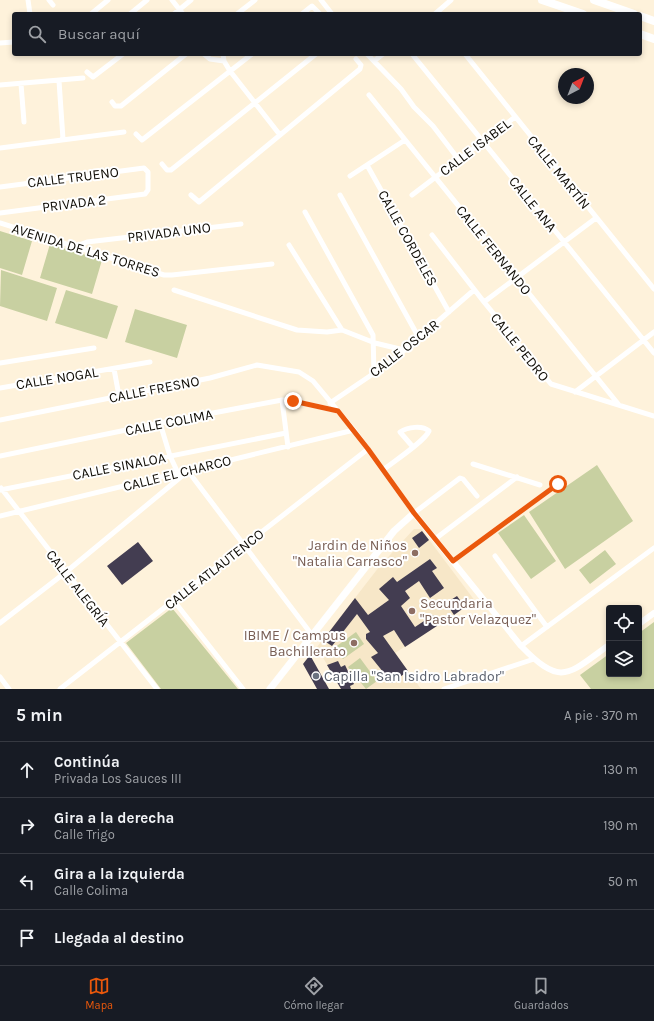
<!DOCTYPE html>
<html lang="es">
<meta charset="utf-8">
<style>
body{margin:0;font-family:Karla,sans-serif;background:#20242c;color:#f1f3f6}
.controls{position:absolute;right:12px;bottom:12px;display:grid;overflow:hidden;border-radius:4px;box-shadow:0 2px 6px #0003}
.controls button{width:36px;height:36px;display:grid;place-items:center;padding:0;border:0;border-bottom:1px solid #363941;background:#171b24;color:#f1f3f6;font:20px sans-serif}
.compass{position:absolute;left:558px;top:68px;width:36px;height:36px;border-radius:50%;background:#171b24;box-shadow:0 2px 6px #0003;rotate:42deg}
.stop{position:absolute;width:12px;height:12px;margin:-9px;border:3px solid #ea580c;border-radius:50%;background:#fff}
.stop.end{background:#ea580c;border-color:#fff;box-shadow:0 1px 4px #0008}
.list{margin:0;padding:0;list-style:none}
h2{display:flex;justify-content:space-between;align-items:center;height:52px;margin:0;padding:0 16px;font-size:17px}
h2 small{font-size:13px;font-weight:400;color:#9ea1a6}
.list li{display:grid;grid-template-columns:26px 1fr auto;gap:12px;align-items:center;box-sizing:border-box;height:56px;padding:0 16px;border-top:1px solid #363941}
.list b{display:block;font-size:15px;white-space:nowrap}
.list p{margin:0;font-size:13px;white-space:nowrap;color:#9ea1a6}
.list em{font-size:13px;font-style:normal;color:#9ea1a6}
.icon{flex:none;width:22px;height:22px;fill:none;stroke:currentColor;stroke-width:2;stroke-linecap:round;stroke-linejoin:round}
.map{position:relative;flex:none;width:654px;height:689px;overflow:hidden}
.search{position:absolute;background:#171b24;box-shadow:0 2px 6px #0003;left:12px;right:12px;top:12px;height:44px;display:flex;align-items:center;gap:10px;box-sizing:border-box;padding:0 14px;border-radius:4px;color:#9ea1a6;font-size:15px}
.sheet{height:276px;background:#171b24}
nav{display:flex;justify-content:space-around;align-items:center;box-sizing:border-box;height:56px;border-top:1px solid #363941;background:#171b24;font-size:11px;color:#9ea1a6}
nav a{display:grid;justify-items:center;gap:2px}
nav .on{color:#ea580c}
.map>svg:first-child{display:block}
.built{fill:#f7e7c8}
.green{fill:#c8d0a1}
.building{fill:#433d51}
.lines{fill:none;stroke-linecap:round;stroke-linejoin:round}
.minor{stroke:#fff;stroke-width:5}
.tertiary{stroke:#fff;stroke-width:6}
.secondary{stroke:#fff;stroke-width:7}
.trunk{stroke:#fff;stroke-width:8}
.route{stroke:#ea580c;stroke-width:5}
.education-dot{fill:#8d6e63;stroke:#fff;stroke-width:1.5}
.worship-dot{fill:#6b7280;stroke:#fff;stroke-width:1.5}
.labels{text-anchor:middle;stroke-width:4;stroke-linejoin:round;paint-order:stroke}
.street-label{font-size:14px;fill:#0f0c05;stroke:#fff}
.education-label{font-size:14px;fill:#785e54;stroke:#fff;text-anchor:end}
.worship-label{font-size:14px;fill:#5b616d;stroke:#fff;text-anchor:start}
</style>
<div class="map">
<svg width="654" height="689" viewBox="0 0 654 689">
<rect width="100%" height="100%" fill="#fef2db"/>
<path class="built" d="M414,529h7l54,72 -80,52 26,36 -12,-1 -68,1 -24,-42 62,-80z"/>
<path class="green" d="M0,231l32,10 -10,34 -22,-7z
M50,244l52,16 -10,34 -52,-16z
M1,270l56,18 -10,33 -47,-15z
M66,290l52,16 -11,33 -52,-16z
M135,309l52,16 -10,33 -52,-16z
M597,465l36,56 -68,48 -36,-57z
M524,515l32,46 -25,18 -33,-46z
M605,550l11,14 -26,20 -11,-14z
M172,608l66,81h-77l-35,-46z
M654,622v67h-63l-11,-14 29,-21v20h30v-41z
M356,632l8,12 -21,15 -9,-11z
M360,658l17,23 -11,8 -18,-22z"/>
<path class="building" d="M422,531l7,9 -10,8 -7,-10z
M138,542l15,19 -31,24 -15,-19z
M430,559l7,9 -5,3 12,17 -14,10 -11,-17 -14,10 5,7 -9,8 14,21 18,-12 7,9 -35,23 -11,-17 -11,6 25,35 -16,12 -21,-26 7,-4 -12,-14v-5l4,-2 -13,-18 -25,32 -9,-6 32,-42 13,17 21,-15 -10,-11 14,-12 4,5z
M457,596l8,11 -11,8 -8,-12z
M310,655l19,34h-12l-14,-25z
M338,661l3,6 4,-2 9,19 -4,2 1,3h-10l-14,-24z"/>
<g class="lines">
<path class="minor" d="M28,0l2,14
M49,0l4,5
M172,0l11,14
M321,0l11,14
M91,14l17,-14
M130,14l17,-14
M174,14l17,-14
M237,14l18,-14
M302,14l10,-8 8,8
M435,14l16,-14
M0,43l14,-1
M204,54l6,5 14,2
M223,54l1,7 6,10 50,64
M367,54l34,35 13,18 19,19 26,34
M412,54l242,299
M465,54l189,235
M374,61l9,-7
M87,72l6,5 30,-23
M59,81l4,58
M21,84l3,38
M0,85l83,-7
M369,95l250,310
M112,102l3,4h6l65,-52
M136,134l6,6 110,-86
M0,148l124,-16
M162,164l5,6h4l145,-116
M367,165l82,147
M350,176l55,-36
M0,187l144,-19 4,4v18l-3,4 -145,19
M191,195l8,7 161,-133 1,-4 -5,-6
M340,195l79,143
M412,195l103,-78
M305,212l68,123 1,38
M0,223l164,52h8l100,-11
M432,235l52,67 67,82 103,32
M289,245l53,85
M74,247l13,-5 154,-18
M174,290l123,40 30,2 15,-2 33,13 29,7
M484,302l112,-84
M0,363l94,-15
M114,369l5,27
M0,388l150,-26
M575,392l79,-60
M282,400l6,47
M330,403l62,-42 82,-71
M0,420l210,-42 47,-13 42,7 14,9 41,49 60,83 46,-35 3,1 14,17
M160,423l10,33 8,17
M0,456l160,-33 122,-23 11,1 45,10
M473,464l67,21
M383,470c10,-8 42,-29 46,-39 -7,-6 -21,-4 -29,1l13,15
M1,488l156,201
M0,490l286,-57
M0,516l354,-86
M435,539l82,-62
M495,556l52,71
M453,561l105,-77
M174,601l69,88
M0,623l66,-51 122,-101 124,164
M521,646l133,-98
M0,677l9,12
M60,689l308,-240
M444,689l90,-30"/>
<path class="tertiary" d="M414,513l107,133c41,42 47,28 88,-1
M639,624l15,-11"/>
<path class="secondary" d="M270,689l124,-158 20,-18"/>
<path class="trunk" d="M542,0l41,14
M594,0l40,14
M640,16l14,5
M640,34l14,5"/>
</g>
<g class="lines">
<path class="route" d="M293,401l45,10 30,38 46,64 39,48 105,-77"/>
</g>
<g class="education-dot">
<circle cx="415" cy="553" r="4"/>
<circle cx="412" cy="611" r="4"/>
<circle cx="354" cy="643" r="4"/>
</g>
<circle class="worship-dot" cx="316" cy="676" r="4"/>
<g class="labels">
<g class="street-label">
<text transform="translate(475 147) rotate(-37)" y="5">CALLE ISABEL</text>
<text transform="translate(559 172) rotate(51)" y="5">CALLE MARTÍN</text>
<text transform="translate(73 177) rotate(-7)" y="5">CALLE TRUENO</text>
<text transform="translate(74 203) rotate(-7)" y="5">PRIVADA 2</text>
<text transform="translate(533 204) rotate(51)" y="5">CALLE ANA</text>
<text transform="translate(169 232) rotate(-7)" y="5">PRIVADA UNO</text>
<text transform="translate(408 238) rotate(61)" y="5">CALLE CORDELES</text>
<text transform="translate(86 250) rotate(17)" y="5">AVENIDA DE LAS TORRES</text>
<text transform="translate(494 250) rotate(51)" y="5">CALLE FERNANDO</text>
<text transform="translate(520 347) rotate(51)" y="5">CALLE PEDRO</text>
<text transform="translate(404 348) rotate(-38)" y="5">CALLE OSCAR</text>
<text transform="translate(57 378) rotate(-9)" y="5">CALLE NOGAL</text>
<text transform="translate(154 389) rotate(-11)" y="5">CALLE FRESNO</text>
<text transform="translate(169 422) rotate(-11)" y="5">CALLE COLIMA</text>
<text transform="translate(119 466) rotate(-11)" y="5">CALLE SINALOA</text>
<text transform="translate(177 473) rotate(-14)" y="5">CALLE EL CHARCO</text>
<text transform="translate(214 569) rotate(-38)" y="5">CALLE ATLAUTENCO</text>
<text transform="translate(78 588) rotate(52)" y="5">CALLE ALEGRÍA</text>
</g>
<g class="education-label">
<text x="407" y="550">Jardin de Niños<tspan x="407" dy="16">"Natalia Carrasco"</tspan></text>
<text x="420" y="608" text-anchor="start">Secundaria<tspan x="420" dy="16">"Pastor Velazquez"</tspan></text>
<text x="346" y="640">IBIME / Campus<tspan x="346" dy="16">Bachillerato</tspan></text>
</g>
<g class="worship-label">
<text x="324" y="681">Capilla "San Isidro Labrador"</text>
</g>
</g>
</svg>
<div class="controls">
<button><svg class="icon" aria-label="locate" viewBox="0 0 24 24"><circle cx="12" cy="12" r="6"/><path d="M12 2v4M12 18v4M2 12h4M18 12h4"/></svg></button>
<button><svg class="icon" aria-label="layers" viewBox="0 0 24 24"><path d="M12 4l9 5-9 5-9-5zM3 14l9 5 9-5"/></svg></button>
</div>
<svg class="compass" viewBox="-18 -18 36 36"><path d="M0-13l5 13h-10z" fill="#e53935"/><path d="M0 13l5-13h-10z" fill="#9ea1a6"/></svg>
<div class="stop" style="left:558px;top:484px"></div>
<div class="stop end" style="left:293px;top:401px"></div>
<div class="search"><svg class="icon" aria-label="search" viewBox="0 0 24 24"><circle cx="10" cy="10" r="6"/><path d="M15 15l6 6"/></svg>Buscar aquí</div>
</div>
<section class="sheet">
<h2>5 min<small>A pie · 370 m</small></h2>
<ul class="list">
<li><svg class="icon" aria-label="ahead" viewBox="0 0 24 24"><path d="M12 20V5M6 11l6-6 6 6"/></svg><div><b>Continúa</b><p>Privada Los Sauces III</p></div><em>130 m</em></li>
<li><svg class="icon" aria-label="right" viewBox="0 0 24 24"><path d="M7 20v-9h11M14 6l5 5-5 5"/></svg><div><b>Gira a la derecha</b><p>Calle Trigo</p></div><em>190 m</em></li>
<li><svg class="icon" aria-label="left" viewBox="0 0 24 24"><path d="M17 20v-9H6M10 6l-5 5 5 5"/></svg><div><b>Gira a la izquierda</b><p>Calle Colima</p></div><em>50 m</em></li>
<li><svg class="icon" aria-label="arrive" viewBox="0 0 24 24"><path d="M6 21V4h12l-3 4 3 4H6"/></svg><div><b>Llegada al destino</b></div></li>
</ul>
</section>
<nav>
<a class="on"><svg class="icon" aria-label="map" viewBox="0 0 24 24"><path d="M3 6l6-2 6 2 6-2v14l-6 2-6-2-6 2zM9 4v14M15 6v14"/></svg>Mapa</a>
<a><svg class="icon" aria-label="directions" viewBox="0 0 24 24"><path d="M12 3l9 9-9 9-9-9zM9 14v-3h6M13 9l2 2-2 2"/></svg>Cómo llegar</a>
<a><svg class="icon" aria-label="saved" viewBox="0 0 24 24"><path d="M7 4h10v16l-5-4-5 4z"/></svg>Guardados</a>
</nav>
